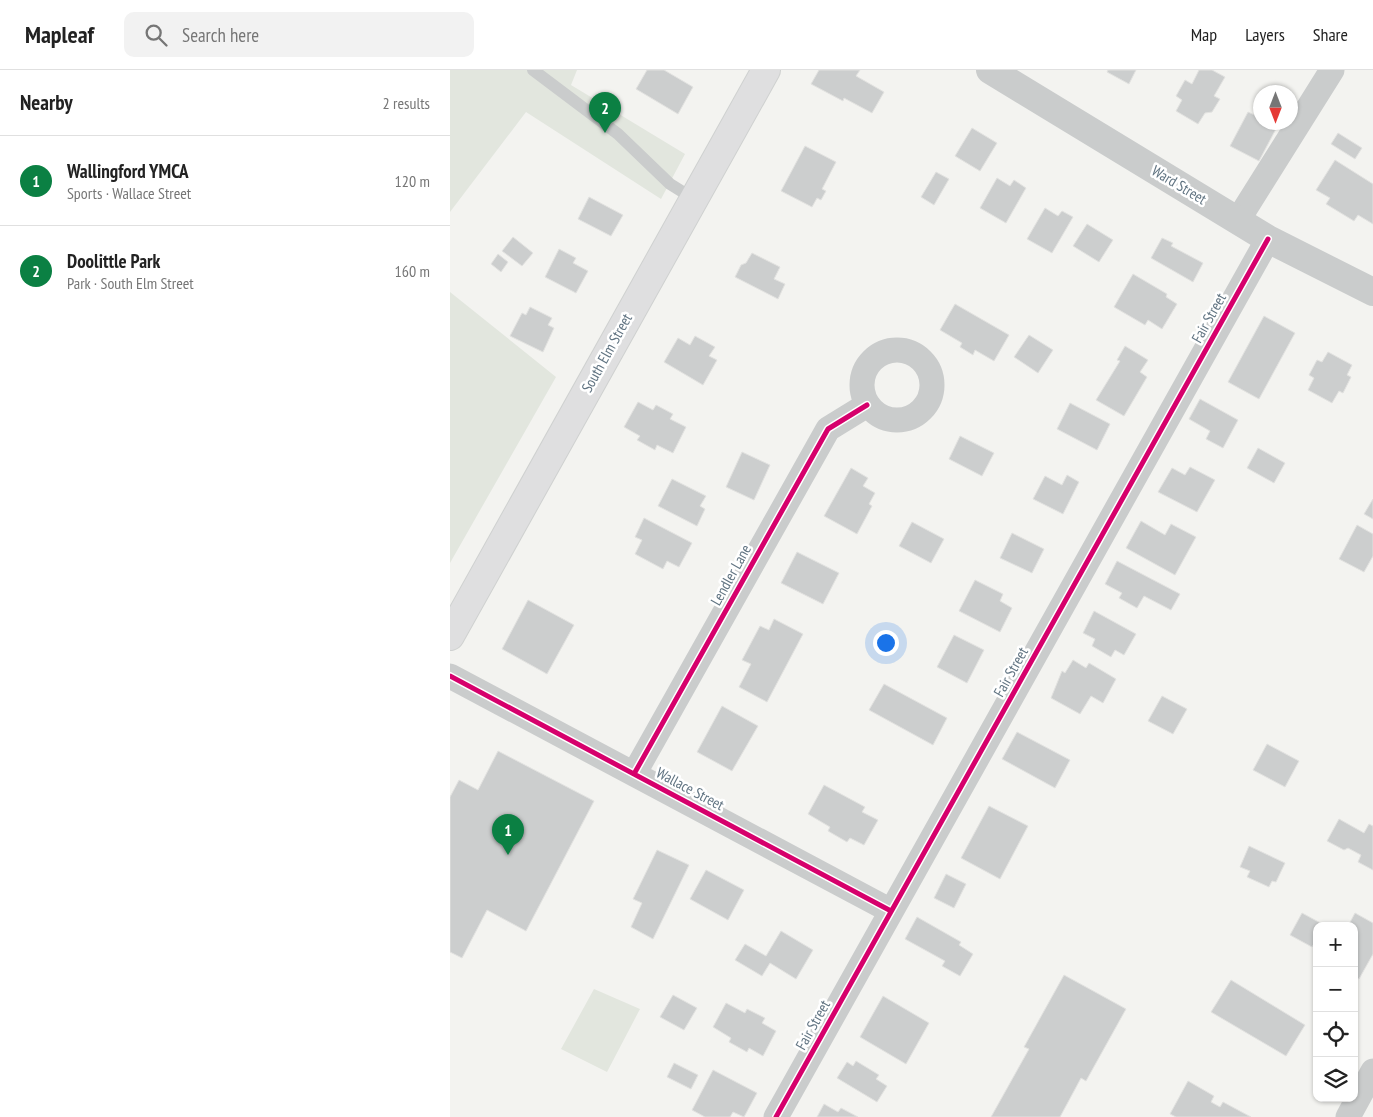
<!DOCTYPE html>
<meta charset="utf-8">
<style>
body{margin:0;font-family:"PT Sans Narrow",sans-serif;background:#f2f2f2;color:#222}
.controls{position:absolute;right:15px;bottom:15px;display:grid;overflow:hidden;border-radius:10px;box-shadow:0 1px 4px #0004}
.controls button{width:45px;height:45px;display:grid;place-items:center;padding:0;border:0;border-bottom:1px solid #e0e0e0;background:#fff;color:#222;font:25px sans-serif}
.compass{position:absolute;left:803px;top:15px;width:45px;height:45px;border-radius:50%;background:#fff;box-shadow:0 1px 4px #0004;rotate:180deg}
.you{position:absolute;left:435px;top:572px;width:18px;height:18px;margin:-12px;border:4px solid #fff;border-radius:50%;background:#1a73e8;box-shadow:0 0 0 8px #1a73e833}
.badge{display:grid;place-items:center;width:32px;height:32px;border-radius:50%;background:#0b8043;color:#fff;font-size:16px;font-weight:700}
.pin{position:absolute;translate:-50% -41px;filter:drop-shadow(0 1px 2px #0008)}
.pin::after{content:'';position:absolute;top:26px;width:18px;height:15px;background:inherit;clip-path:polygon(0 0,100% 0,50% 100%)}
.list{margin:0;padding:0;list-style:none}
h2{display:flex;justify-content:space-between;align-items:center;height:65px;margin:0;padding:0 20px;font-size:21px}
h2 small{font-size:16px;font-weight:400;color:#767676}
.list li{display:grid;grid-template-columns:32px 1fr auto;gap:15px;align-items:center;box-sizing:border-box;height:90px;padding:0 20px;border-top:1px solid #e0e0e0}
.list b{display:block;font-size:19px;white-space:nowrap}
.list p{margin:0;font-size:16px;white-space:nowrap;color:#767676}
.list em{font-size:16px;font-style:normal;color:#767676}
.icon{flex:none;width:28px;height:28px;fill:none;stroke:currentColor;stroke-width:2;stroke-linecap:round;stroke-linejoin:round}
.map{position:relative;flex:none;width:923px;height:1047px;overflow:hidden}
header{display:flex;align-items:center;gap:30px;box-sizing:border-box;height:70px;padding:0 25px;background:#fff;border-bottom:1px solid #e0e0e0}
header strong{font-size:24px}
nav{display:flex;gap:28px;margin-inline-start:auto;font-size:18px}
.search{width:350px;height:45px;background:#f2f2f2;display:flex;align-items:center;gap:12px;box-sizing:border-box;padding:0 18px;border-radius:10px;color:#767676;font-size:19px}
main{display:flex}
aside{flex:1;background:#fff}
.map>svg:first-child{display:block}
.green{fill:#e2e6de}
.building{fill:#cccece;stroke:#e2e2e0}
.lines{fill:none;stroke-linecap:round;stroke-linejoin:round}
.secondary-casing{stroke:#cfd1d0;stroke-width:30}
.service{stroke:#cacccc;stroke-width:12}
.minor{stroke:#cacccc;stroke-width:25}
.tertiary{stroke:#cacccc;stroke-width:28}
.secondary{stroke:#dfdfe0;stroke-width:28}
.cycleway-casing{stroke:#fff;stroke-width:8}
.cycleway{stroke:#d6006c;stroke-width:5}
.labels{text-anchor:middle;stroke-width:5;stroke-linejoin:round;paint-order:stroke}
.street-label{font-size:15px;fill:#617482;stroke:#fff}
</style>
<header>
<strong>Mapleaf</strong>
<div class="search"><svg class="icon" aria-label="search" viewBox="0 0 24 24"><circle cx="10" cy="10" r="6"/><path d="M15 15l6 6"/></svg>Search here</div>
<nav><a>Map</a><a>Layers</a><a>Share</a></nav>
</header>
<main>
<aside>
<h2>Nearby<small>2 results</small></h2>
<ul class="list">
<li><span class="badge">1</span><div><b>Wallingford YMCA</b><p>Sports · Wallace Street</p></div><em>120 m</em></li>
<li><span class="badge">2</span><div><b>Doolittle Park</b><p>Park · South Elm Street</p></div><em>160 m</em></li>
</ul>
</aside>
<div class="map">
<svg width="923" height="1047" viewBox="0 0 923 1047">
<rect width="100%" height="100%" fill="#f3f3f0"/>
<path class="green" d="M0,0h127l-6,15 114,69 -24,45 -135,-87 -76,100z
M0,222l106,85 -106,186z
M144,919l46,20 -33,63 -46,-23z"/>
<path class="building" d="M197,0h17l29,17 -15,27 -42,-25z
M369,0h41l-4,6 28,16 -12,21 -28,-15 -1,3 -32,-17z
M658,0h28l-7,14 -22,-12z
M749,0h13l13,7 -11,19 6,3 -8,13 -7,1 -7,11 -22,-13 6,-11 -6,-4 9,-16 7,4z
M798,42l13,6v4h8l8,5 -18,34 -29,-15z
M522,58l25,15 -17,28 -25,-15z
M888,63l24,15 -7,11 -24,-15z
M355,76l31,16 -14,27 4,2 -5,9 -4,-2 -5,9 -31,-16z
M885,90l38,24v40l-15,-9 -4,6 -28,-17 4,-6 -14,-8z
M486,102l13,7 -15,26 -13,-8z
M547,108l13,8 4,-6 12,8 -20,35 -26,-15z
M139,127l34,18 -12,21 -33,-17z
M595,138l13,8 4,-5 11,6 -21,36 -25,-14z
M637,154l26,16 -14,22 -26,-16z
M63,167l20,16 -11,13 -20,-15z
M712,168l11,5 -2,3 32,17 -10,19 -42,-24z
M109,179l17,9 -3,5 15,8 -12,22 -31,-16z
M302,183l28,14 -6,12 11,5 -7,15 -43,-22 6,-12 5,-2z
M48,184l10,8 -7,10 -10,-8z
M683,204l34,20 -1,3 11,7 -15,25 -14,-9 -3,5 -31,-18z
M505,234l54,31 -15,26 -19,-11 -2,5 -13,-8 2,-4 -22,-13z
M80,237l22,11 -4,7 6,3 -11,24 -33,-16 12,-23 4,2z
M814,246l31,17 -36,66 -31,-17z
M579,265l24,15 -15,23 -24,-16z
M245,266l20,11 -6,9 8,4 -14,25 -39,-23 14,-24 12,7z
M675,276l23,14 -8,12 7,5 -23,39 -28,-16 24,-39 -3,-1z
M878,282l24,13 -5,10 4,2 -8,16 -4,-2 -7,12 -24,-13 6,-12 -5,-3 8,-15 5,2z
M750,329l38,21 -15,28 -17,-9 4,-8 -21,-12z
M188,332l15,8 3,-5 17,9 -3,5 16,8 -13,26 -16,-8 -2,5 -18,-10 3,-4 -16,-9z
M620,333l40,21 -13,26 -40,-21z
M510,366l34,17 -12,23 -33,-17z
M808,378l27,15 -11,20 -27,-15z
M292,382l28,13 -16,35 -28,-13z
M740,397l25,13 -18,32 -39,-20 14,-24 13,7z
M401,398l17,10 -5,8 12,7 -6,11 3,2 -15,28 -33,-18z
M617,405l12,7 -16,32 -30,-15 12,-23 17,9z
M222,409l34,17 -6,10 5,3 -8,17 -39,-20z
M923,429v20l-9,-5z
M194,448l48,25 -13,24 -12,-6 -4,8 -28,-15 7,-14 -7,-3z
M691,451l24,14 6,-11 25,13 -21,38 -49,-27z
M462,452l32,17 -13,24 -32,-17z
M907,455l16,9v22l-9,16 -25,-13z
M562,463l32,16 -12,24 -32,-15z
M347,482l42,21 -16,31 -42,-21z
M667,491l63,33 -9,16 -27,-14 -7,12 -18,-10 3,-5 -17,-9z
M525,510l28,14 -3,7 12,7 -12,24 -41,-21z
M78,530l46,25 -27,49 -45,-25z
M644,541l42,23 -12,21 -9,-5 -4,7 -19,-11 3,-7 -12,-6z
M324,549l29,15 -36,68 -28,-15 12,-23 -9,-4 18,-34 9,4z
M504,565l30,15 -17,33 -30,-16z
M623,590l13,8 3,-5 27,16 -13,24 -12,-7 -11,18 -29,-16 11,-27 3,2z
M434,614l63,34 -14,27 -64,-35z
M712,626l25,13 -14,25 -25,-13z
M272,636l36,20 -26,45 -35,-19z
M567,662l53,28 -15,28 -53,-29z
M817,674l32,17 -14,26 -32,-17z
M48,681l96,50 -68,130 -39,-21 -25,48 -12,-6v-155l9,-17 19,10z
M374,715l41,22 -3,5 16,8 -14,25 -14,-7 -3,4 -19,-11 2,-4 -22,-13z
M539,736l39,20 -28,53 -39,-21z
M889,749l25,14 5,-9 4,2v44l-15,-8 3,-7 -13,-7 -4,2 -17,-9z
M799,776l36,17 -9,19 -4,-1 -3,6 -22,-10 3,-6 -10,-4z
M207,780l32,15 -36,74 -22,-12 11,-24 -9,-4z
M256,800l38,20 -16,30 -38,-21z
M496,804l20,10 -12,24 -20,-10z
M852,843l24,13h-9v17l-2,-1 -3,5 -22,-12z
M905,843l18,10v31l-14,25 -5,-3v-50h-6z
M467,847l44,25 -2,3 14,9 -13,22 -18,-10 3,-5 -40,-22z
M331,861l32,19 -17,29 -26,-16 -8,13 -27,-16 10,-16 21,12z
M614,905l62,34 -40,72 -5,-3 -21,39h-69l38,-68 -5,-2z
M781,910l74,45 -19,31 -75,-44z
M223,925l24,13 -13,22 -24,-13z
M433,926l46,27 -23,41 -46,-27z
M276,933l19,10 2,-4 18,9 -3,5 14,8 -13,25 -14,-8 -2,4 -18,-10 2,-4 -18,-11z
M406,991l23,14 -3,4 11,7 -10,16 -40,-24 10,-16 6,4z
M224,993l24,12 -7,14 -24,-12z
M263,1000l44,23 -13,24 -11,-5 -3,5h-25l-13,-7z
M738,1011l26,15 -3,6 9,5 3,-5 28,15h-75l-6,-3z
M374,1034l14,8 3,-4 17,9h-41z"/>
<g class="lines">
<defs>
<path id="secondary" d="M0,566l316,-566"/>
</defs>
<use href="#secondary" class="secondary-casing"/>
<path class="service" d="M83,0l85,64 52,50 24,15"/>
<path class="minor" d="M788,150l94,-150
M412 315a35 35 0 1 1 70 0a35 35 0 1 1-70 0Z
M0,606l441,235
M184,704l194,-345 39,-24
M326,1047l492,-878
M898,1047l25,-46"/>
<path class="tertiary" d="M540,0l278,169 105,53"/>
<use href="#secondary" class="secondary"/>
<defs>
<path id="cycleway" d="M0,606l441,235
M184,704l194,-345 39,-24
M326,1047l492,-878"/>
</defs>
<use href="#cycleway" class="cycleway-casing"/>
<use href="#cycleway" class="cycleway"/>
</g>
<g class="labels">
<g class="street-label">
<text transform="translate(729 115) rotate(31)" y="5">Ward Street</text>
<text transform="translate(759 248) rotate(-61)" y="5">Fair Street</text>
<text transform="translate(157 283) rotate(-61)" y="5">South Elm Street</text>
<text transform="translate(281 505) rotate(-61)" y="5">Lendler Lane</text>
<text transform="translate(561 602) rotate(-61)" y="5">Fair Street</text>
<text transform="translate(240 719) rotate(28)" y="5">Wallace Street</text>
<text transform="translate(363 955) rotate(-61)" y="5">Fair Street</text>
</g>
</g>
</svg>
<div class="controls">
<button>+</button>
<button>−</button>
<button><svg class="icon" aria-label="locate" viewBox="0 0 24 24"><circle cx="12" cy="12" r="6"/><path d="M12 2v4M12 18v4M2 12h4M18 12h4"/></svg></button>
<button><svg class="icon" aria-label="layers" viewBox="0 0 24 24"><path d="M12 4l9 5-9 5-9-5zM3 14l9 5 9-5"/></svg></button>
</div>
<svg class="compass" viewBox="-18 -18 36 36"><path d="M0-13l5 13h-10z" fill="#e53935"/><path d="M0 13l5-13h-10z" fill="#767676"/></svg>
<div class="you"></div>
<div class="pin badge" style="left:58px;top:785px">1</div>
<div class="pin badge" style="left:155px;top:63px">2</div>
</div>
</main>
